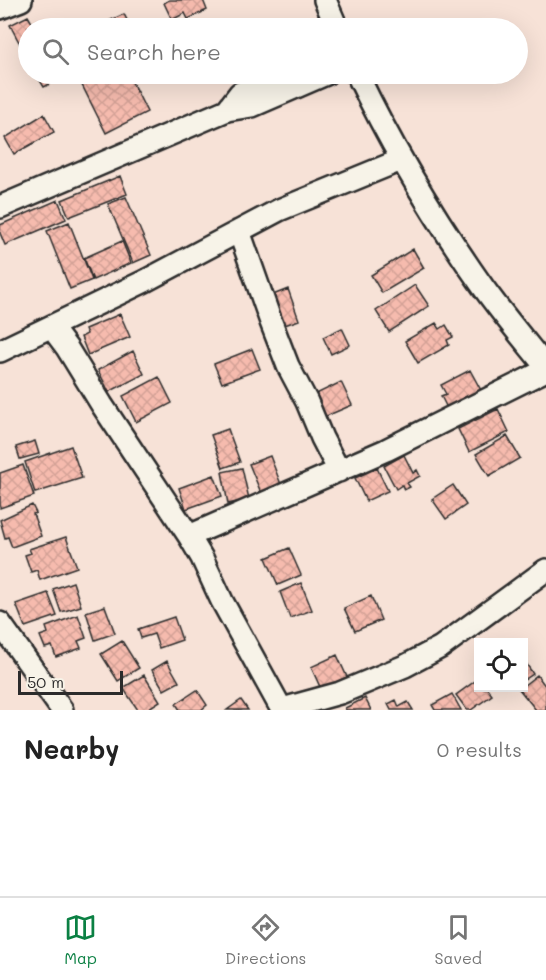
<!DOCTYPE html>
<style>
body{margin:0;font-family:Mali,sans-serif;background:#f6f6f6;color:#222}
.controls{position:absolute;right:18px;bottom:18px;display:grid;overflow:hidden;border-radius:0px;box-shadow:0 6px 24px #0002}
.controls button{width:54px;height:54px;display:grid;place-items:center;padding:0;border:0;border-bottom:2px solid #e0e0e0;background:#fff;color:#222;font:30px sans-serif}
.scale{position:absolute;left:18px;bottom:15px;width:105px;box-sizing:border-box;padding-left:6px;border:3px solid #2b2b2b;border-top:0;font-size:16px;line-height:21px;white-space:nowrap;color:#2b2b2b;-webkit-text-stroke:4px #f7f3e8;paint-order:stroke}
.list{margin:0;padding:0;list-style:none}
h2{display:flex;justify-content:space-between;align-items:center;height:78px;margin:0;padding:0 24px;font-size:26px}
h2 small{font-size:20px;font-weight:400;color:#767676}
.icon{flex:none;width:33px;height:33px;fill:none;stroke:currentColor;stroke-width:2;stroke-linecap:round;stroke-linejoin:round}
.map{position:relative;flex:none;width:546px;height:710px;overflow:hidden}
.search{position:absolute;background:#fff;box-shadow:0 6px 24px #0002;left:18px;right:18px;top:18px;height:66px;display:flex;align-items:center;gap:15px;box-sizing:border-box;padding:0 21px;border-radius:33px;color:#767676;font-size:22px}
.sheet{height:186px;background:#fff}
nav{display:flex;justify-content:space-around;align-items:center;box-sizing:border-box;height:84px;border-top:2px solid #e0e0e0;background:#fff;font-size:16px;color:#767676}
nav a{display:grid;justify-items:center;gap:3px}
nav .on{color:#0b8043}
.map>svg:first-child{display:block}
.building{fill:url(#building-cross-hatch);stroke:#2b2b2b;stroke-width:1.5}
.lines{fill:none;stroke-linecap:round;stroke-linejoin:round}
.minor-casing{stroke:#2b2b2b;stroke-width:26}
.minor{stroke:#f7f3e8;stroke-width:21}
</style>
<div class="map">
<svg width="546" height="710" viewBox="0 0 546 710">
<defs>
<pattern id="building-cross-hatch" width="8" height="8" patternUnits="userSpaceOnUse" patternTransform="scale(1.5)"><rect width="8" height="8" fill="#f6bbae"/><path d="M0 0l8 8M0 8l8-8" fill="none" stroke="#d3a196"/></pattern>
</defs>
<rect width="100%" height="100%" fill="#f7e2d7"/>
<filter id="ink" filterUnits="userSpaceOnUse"><feTurbulence type="fractalNoise" baseFrequency=".0167" numOctaves="2"/><feDisplacementMap in="SourceGraphic" scale="12" xChannelSelector="R" yChannelSelector="G"/><feConvolveMatrix kernelMatrix="1 2 1 2 8 2 1 2 1" color-interpolation-filters="sRGB"/></filter>
<g filter="url(#ink)">
<path class="building" d="M169,0h34l4,10 -19,9 -3,-6 -13,7 -8,-17z
M124,14l7,14h-35v-1z
M28,16l7,12h-7v31l-18,-34z
M36,74h33l-25,13z
M101,74h27l19,38 -41,21 -25,-50z
M44,114l10,18 -40,22 -9,-16z
M120,176l7,18 -58,23 -7,-17z
M126,197l25,58 -18,8 -25,-59z
M58,200l8,19 -61,26 -5,-12v-8z
M69,222l23,58 -22,9 -23,-58z
M122,241l9,22 -38,17 -9,-22z
M413,249l11,19 -42,25 -11,-18z
M415,285l14,21 -40,26 -13,-21z
M288,289l11,31 -20,7 -11,-30z
M120,314l10,23 -42,18 -7,-18 6,-3 -2,-5z
M436,323l4,6 6,-4 7,12 -6,3 2,5 -31,18 -13,-22z
M342,328l8,17 -19,9 -8,-17z
M252,349l8,20 -38,14 -8,-19z
M133,351l11,23 -35,18 -11,-22z
M470,370l13,24 -34,18 -8,-16 5,-2 -5,-9z
M159,377l13,26 -36,19 -13,-26z
M341,382l11,23 -28,12 -10,-22z
M498,409l11,23 -40,20 -11,-23z
M228,429l12,33 -17,6 -12,-33z
M507,436l13,22 -31,18 -13,-22z
M35,441l4,13 -19,5 -4,-12z
M71,446l11,32 -47,15 -10,-31z
M404,455l9,18 4,-3 3,6 -13,7 3,4 -6,3 -2,-5 -6,4 -12,-23z
M270,456l12,31 -20,8 -13,-31z
M23,465l11,31 -34,12v-35z
M242,468l7,31 -21,5 -6,-32z
M377,468l11,23 -22,10 -11,-23z
M214,475l8,21 -36,13 -7,-21z
M453,485l13,20 -20,14 -14,-20z
M32,505l4,8 -3,1 8,22 -29,11 -4,-10 -3,1 -5,-18z
M66,537l11,30 -37,13 -3,-10 -6,2 -6,-17 6,-2 -2,-4z
M289,548l12,27 -23,10 -12,-27z
M73,582l8,24 -20,6 -8,-23z
M301,583l11,27 -22,8 -10,-26z
M48,593l9,23 -32,11 -9,-23z
M371,596l10,24 -26,11 -11,-23z
M105,606l10,27 -20,7 -9,-28z
M78,615l8,23 -8,3 3,7 -25,9 -4,-11 -7,2 -5,-12 8,-3 -2,-6z
M174,617l8,23 -23,8 -5,-14 -13,4 -3,-9z
M122,641l17,27 -21,13 -17,-27z
M337,655l10,22 -26,12 -10,-22z
M524,660l9,14 -9,6z
M167,661l12,21 -15,8 -12,-20z
M144,675l16,26 -14,9h-8l-15,-22z
M537,675l9,12v23h-10l-17,-21z
M478,679v9h9l5,7 -21,15h-4l-11,-15z
M197,690l10,15 -6,5h-21l-4,-6z
M452,694l9,16h-26l-3,-5z
M365,698l6,12h-25l-1,-2z
M241,700l7,10h-21z
M396,700l3,7 9,-5 5,8h-22l-3,-6z"/>
<g class="lines">
<defs>
<path id="minor" d="M325,0l12,28
M0,8l21,-8
M357,74c36,75 78,145 126,213 20,28 42,54 63,80
M227,110l13,-17 41,-19
M0,207l227,-97 25,-4 74,-32
M239,231l32,91 17,44 19,36 15,36 17,33
M52,328l15,20 35,57 87,131 13,22 20,43 60,109
M0,351l145,-70 134,-71 122,-50
M189,536l197,-86 160,-80
M0,623l62,87
M282,709l58,-16 65,-27 36,-19 105,-77"/>
</defs>
<use href="#minor" class="minor-casing"/>
<use href="#minor" class="minor"/>
</g>
</g>
</svg>
<div class="controls">
<button><svg class="icon" aria-label="locate" viewBox="0 0 24 24"><circle cx="12" cy="12" r="6"/><path d="M12 2v4M12 18v4M2 12h4M18 12h4"/></svg></button>
</div>
<div class="scale">50 m</div>
<div class="search"><svg class="icon" aria-label="search" viewBox="0 0 24 24"><circle cx="10" cy="10" r="6"/><path d="M15 15l6 6"/></svg>Search here</div>
</div>
<section class="sheet">
<h2>Nearby<small>0 results</small></h2>
<ul class="list">
</ul>
</section>
<nav>
<a class="on"><svg class="icon" aria-label="map" viewBox="0 0 24 24"><path d="M3 6l6-2 6 2 6-2v14l-6 2-6-2-6 2zM9 4v14M15 6v14"/></svg>Map</a>
<a><svg class="icon" aria-label="directions" viewBox="0 0 24 24"><path d="M12 3l9 9-9 9-9-9zM9 14v-3h6M13 9l2 2-2 2"/></svg>Directions</a>
<a><svg class="icon" aria-label="saved" viewBox="0 0 24 24"><path d="M7 4h10v16l-5-4-5 4z"/></svg>Saved</a>
</nav>
